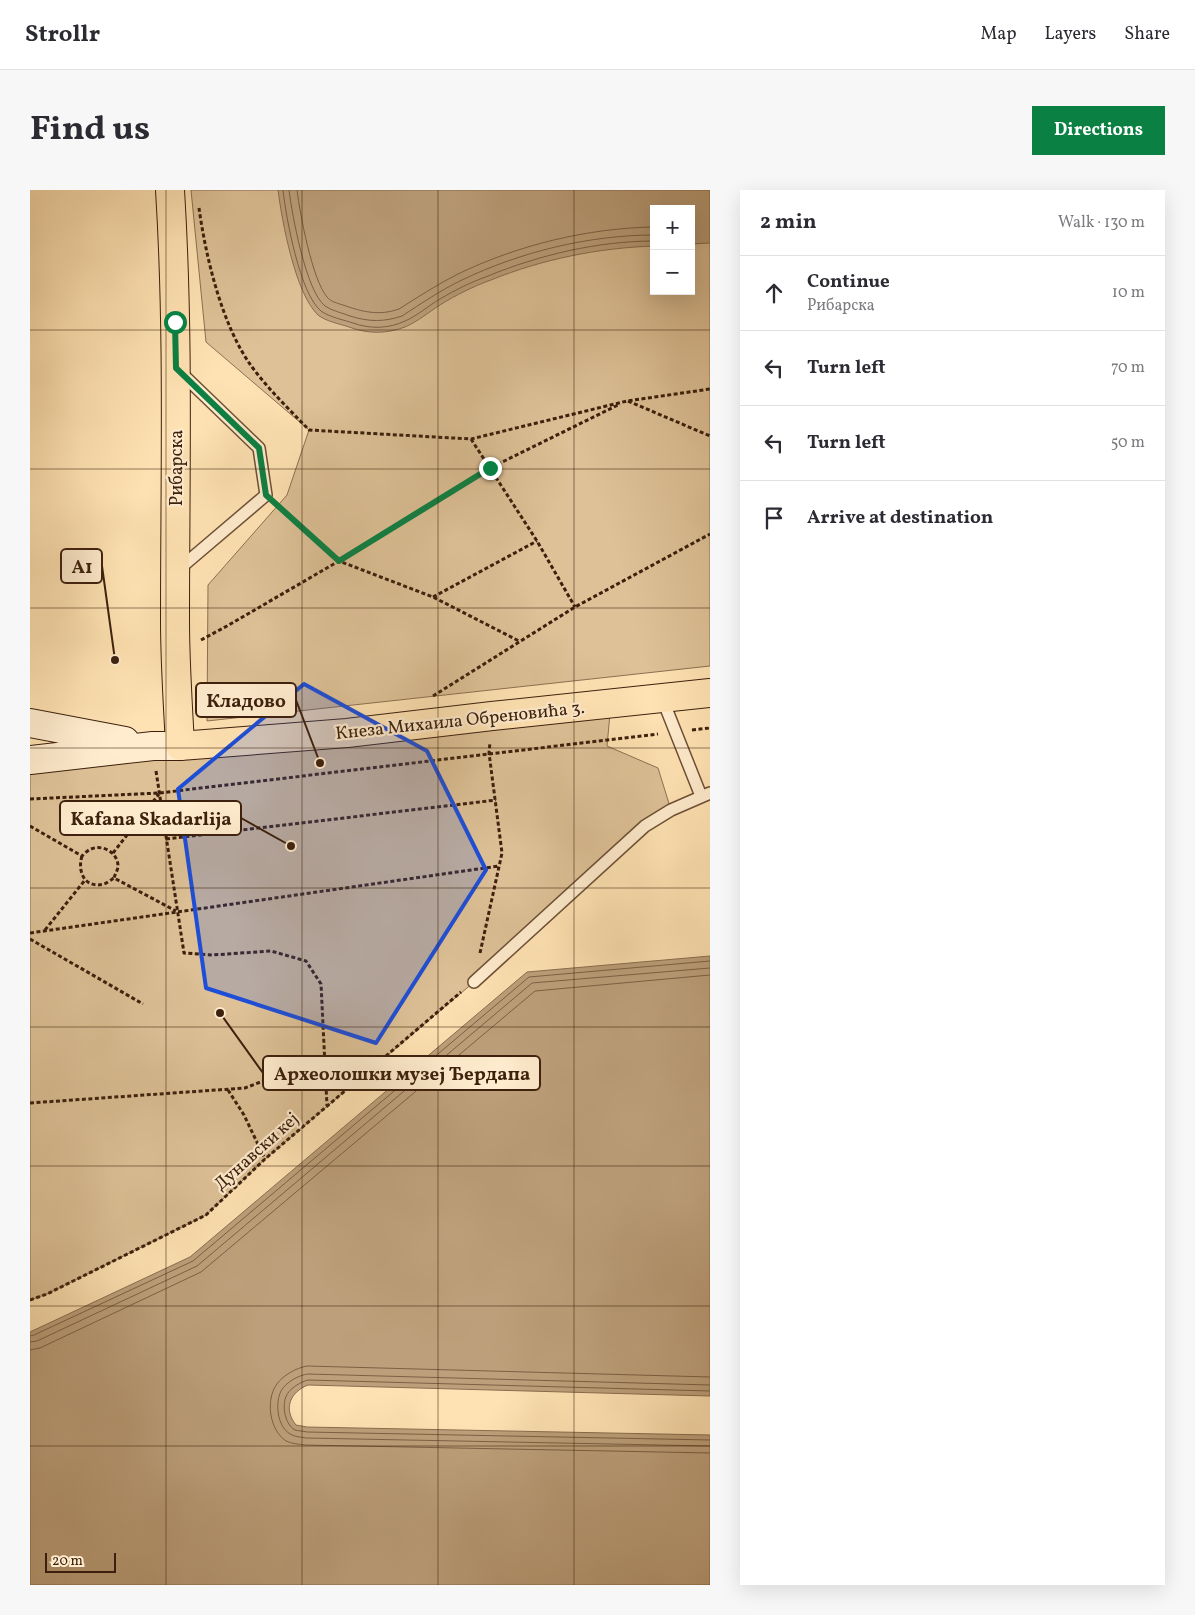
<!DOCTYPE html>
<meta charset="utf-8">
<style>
body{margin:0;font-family:Vollkorn,serif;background:#f7f7f7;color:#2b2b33}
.controls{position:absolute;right:15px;top:15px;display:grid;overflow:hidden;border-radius:0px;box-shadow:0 5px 20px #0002}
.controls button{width:45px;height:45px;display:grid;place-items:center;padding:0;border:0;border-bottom:1px solid #e1e1e2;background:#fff;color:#2b2b33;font:25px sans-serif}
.scale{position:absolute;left:15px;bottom:12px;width:71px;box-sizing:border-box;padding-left:5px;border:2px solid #3c200d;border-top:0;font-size:14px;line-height:18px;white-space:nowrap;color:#3c200d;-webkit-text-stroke:4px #ffecce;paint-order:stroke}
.stop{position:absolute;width:15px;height:15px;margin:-11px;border:4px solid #0b8043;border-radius:50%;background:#fff}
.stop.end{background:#0b8043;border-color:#fff;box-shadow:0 1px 5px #0008}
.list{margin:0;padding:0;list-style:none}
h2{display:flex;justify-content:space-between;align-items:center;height:65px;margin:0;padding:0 20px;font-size:21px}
h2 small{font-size:16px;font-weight:400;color:#7c7c81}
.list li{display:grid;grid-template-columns:32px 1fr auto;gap:15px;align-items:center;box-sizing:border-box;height:75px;padding:0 20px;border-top:1px solid #e1e1e2}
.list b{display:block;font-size:19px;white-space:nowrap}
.list p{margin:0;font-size:16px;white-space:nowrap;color:#7c7c81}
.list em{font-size:16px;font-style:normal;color:#7c7c81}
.icon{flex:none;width:28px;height:28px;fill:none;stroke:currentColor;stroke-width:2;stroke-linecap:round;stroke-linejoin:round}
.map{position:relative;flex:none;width:680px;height:1395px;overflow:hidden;border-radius:0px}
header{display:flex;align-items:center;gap:30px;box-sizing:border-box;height:70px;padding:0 25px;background:#fff;border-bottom:1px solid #e1e1e2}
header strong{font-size:24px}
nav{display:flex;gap:28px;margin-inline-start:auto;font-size:18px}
.intro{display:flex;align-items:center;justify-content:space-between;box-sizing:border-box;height:120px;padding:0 30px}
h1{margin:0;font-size:35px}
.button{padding:12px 22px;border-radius:0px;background:#0b8043;color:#fff;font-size:18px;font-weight:700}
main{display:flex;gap:30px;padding:0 30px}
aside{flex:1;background:#fff;border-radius:0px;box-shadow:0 5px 20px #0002}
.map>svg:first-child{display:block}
.green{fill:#dec197;stroke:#8d7052;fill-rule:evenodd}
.water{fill:#bda07b;stroke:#896d4f}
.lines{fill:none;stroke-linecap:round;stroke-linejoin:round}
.shore{stroke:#7c6044;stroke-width:1}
.service-casing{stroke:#6d5036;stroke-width:14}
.secondary-casing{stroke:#3c200d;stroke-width:30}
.primary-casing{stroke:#3c200d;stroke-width:30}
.path{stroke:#3c200d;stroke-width:3;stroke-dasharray:4 2.5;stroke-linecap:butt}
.service{stroke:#ffecce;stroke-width:11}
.secondary{stroke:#ffecce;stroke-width:28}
.primary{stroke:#ffe2b3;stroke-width:28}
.route{stroke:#0b8043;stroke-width:6}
.marked{fill:#1d4ed8;fill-opacity:0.2;stroke:#1d4ed8;stroke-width:4;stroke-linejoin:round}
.grid{fill:none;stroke:#3c200d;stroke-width:1;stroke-opacity:0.55}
.labels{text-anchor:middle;stroke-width:4.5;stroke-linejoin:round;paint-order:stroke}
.street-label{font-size:18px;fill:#3c200d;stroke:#ffecce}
.leader{fill:none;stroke:#3c200d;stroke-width:2}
.callout-dot{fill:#3c200d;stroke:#ffecce;stroke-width:2}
.callout{fill:#ffecce;stroke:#3c200d;stroke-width:2}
.callout-label{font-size:19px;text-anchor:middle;font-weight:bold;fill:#3c200d}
</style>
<header>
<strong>Strollr</strong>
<nav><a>Map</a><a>Layers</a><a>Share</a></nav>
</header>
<div class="intro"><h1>Find us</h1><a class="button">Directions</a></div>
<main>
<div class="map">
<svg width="680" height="1395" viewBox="0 0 680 1395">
<rect width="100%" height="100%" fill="#ffe2b3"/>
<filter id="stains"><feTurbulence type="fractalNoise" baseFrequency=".004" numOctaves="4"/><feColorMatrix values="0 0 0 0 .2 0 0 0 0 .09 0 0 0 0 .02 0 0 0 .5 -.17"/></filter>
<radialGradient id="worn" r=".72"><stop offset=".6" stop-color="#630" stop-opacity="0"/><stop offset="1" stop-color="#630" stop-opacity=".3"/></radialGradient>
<path class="green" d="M161,0h519v476l-503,55 1,-136 79,-90 22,-65 -103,-88zM624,19h37v82h-37z
M581,513l-4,43 51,22 13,42 -197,172 -209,177 -59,56 -159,79 -17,6v-553z"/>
<path class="water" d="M248,0h432v53l-19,1v-35h-37v37c-56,2 -111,13 -163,34 -17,6 -35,15 -51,25 -11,7 -23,17 -35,22 -19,7 -37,7 -56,0 -9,-3 -24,-6 -31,-12 -23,-22 -36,-94 -40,-125z
M680,766v440l-402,-11c-18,7 -25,24 -12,40l11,2 403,8v150h-680v-253l160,-75 337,-285z"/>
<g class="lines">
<path class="shore" d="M253,0c3,28 17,104 38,121 8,6 23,9 32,12 17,6 35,6 52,-2 12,-5 23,-15 35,-22 15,-9 31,-17 48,-23 51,-21 110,-35 166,-35
M259,0c3,25 17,101 36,116 7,5 18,7 25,10 19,6 34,6 52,0 20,-13 39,-26 60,-36 58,-28 127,-45 192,-45
M267,0c3,24 15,89 30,107 4,5 10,6 16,8 20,7 36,11 56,4 19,-12 39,-25 59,-35 60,-29 130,-46 196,-47
M0,1146l4,-1 159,-74 336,-284 181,-16
M0,1152l7,-1 160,-75 335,-283 178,-15
M0,1160l10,-2 161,-76 334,-281 175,-16
M680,1187l-403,-11c-11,2 -26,10 -32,21 -9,16 -5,43 11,54 6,3 13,3 19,4l405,8
M680,1195l-402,-11c-9,1 -22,8 -27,17 -6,12 -4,35 9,43 5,3 11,3 16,4l404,8
M680,1201l-402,-11c-7,2 -16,7 -20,13 -7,9 -4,31 7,37 3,1 8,1 12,2l403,8"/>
<defs>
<path id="service" d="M149,379l87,-74 -7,-47 -79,-76
M632,508l39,98
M444,792l171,-156 26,-16 39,-17"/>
<path id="secondary" d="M0,533l95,18
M0,570l123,-14h27"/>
<path id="primary" d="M140,0c9,144 5,287 5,431 0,42 3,84 5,125l167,-13 145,-17 218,-23"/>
</defs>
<use href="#service" class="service-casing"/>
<use href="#secondary" class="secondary-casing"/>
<use href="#primary" class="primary-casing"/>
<path class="path" d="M169,18c7,50 23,118 53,159 17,23 38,43 57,63l162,9 156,-38 83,-12
M598,211l82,35
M441,249l66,102 38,66
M249,317l60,54 94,36 86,44
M403,407l104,-56
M171,450l26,-14 112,-65 151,-93 130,-64
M403,506l142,-89 135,-73
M662,540l18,-2
M126,581l28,182 28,2 59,-4 35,10 15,23 6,122
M0,609l129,-6 499,-59
M0,636l52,30c2,-2 6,-6 9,-7 12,-5 27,4 27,17 0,4 -3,8 -4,12l62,33
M136,649l330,-39
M83,663l46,-59
M52,666c-5,16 3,33 22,28 3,-1 7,-4 10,-6
M15,740l40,-50
M0,743l469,-67
M0,749l113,65
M450,763l22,-100 -13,-100 1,-11
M198,900l16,25 21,44
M0,913l215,-15 80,-31
M0,1110l17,-6 159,-79 59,-56 196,-167"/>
<use href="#service" class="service"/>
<use href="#secondary" class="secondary"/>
<use href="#primary" class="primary"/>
</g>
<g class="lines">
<path class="route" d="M145,132l1,46 83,80 7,47 73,66 151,-93"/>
</g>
<path class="marked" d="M274,494l123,67 59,119 -110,173 -170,-55 -28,-199z"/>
<path class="grid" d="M136,0v1395M272,0v1395M408,0v1395M544,0v1395M0,140h680M0,279h680M0,418h680M0,558h680M0,698h680M0,837h680M0,976h680M0,1116h680M0,1256h680"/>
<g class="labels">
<g class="street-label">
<text transform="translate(146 278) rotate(-90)" y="6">Рибарска</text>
<text transform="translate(430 530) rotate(-6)" y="6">Кнеза Михаила Обреновића 3.</text>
<text transform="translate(226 961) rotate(-42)" y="6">Дунавски кеј</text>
</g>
</g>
<path class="leader" d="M85 470L72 376M290 573L266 510M261 656L211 628M190 823L233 883"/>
<g class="callout-dot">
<circle cx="85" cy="470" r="5"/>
<circle cx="290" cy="573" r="5"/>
<circle cx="261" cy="656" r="5"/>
<circle cx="190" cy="823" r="5"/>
</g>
<g class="callout">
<rect x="31" y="359" width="41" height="34" rx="5"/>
<rect x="166" y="493" width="100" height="34" rx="5"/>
<rect x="30" y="611" width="181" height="34" rx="5"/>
<rect x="233" y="866" width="277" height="34" rx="5"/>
</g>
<g class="callout-label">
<text x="52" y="383">A1</text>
<text x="216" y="517">Кладово</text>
<text x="121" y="635">Kafana Skadarlija</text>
<text x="372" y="890">Археолошки музеј Ђердапа</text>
</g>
<rect width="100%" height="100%" filter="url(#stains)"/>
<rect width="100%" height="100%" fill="url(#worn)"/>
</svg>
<div class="controls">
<button>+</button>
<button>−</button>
</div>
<div class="scale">20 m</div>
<div class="stop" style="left:145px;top:132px"></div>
<div class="stop end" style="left:460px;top:278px"></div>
</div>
<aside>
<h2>2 min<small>Walk · 130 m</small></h2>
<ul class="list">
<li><svg class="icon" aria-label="ahead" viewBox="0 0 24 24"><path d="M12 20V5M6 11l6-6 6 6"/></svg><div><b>Continue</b><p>Рибарска</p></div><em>10 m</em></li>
<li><svg class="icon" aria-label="left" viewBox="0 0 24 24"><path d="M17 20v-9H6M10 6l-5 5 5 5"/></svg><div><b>Turn left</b></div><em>70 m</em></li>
<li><svg class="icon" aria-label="left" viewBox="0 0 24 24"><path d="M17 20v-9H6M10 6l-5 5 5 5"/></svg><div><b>Turn left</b></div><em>50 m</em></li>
<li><svg class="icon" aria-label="arrive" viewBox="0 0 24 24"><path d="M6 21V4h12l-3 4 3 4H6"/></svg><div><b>Arrive at destination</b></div></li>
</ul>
</aside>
</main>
